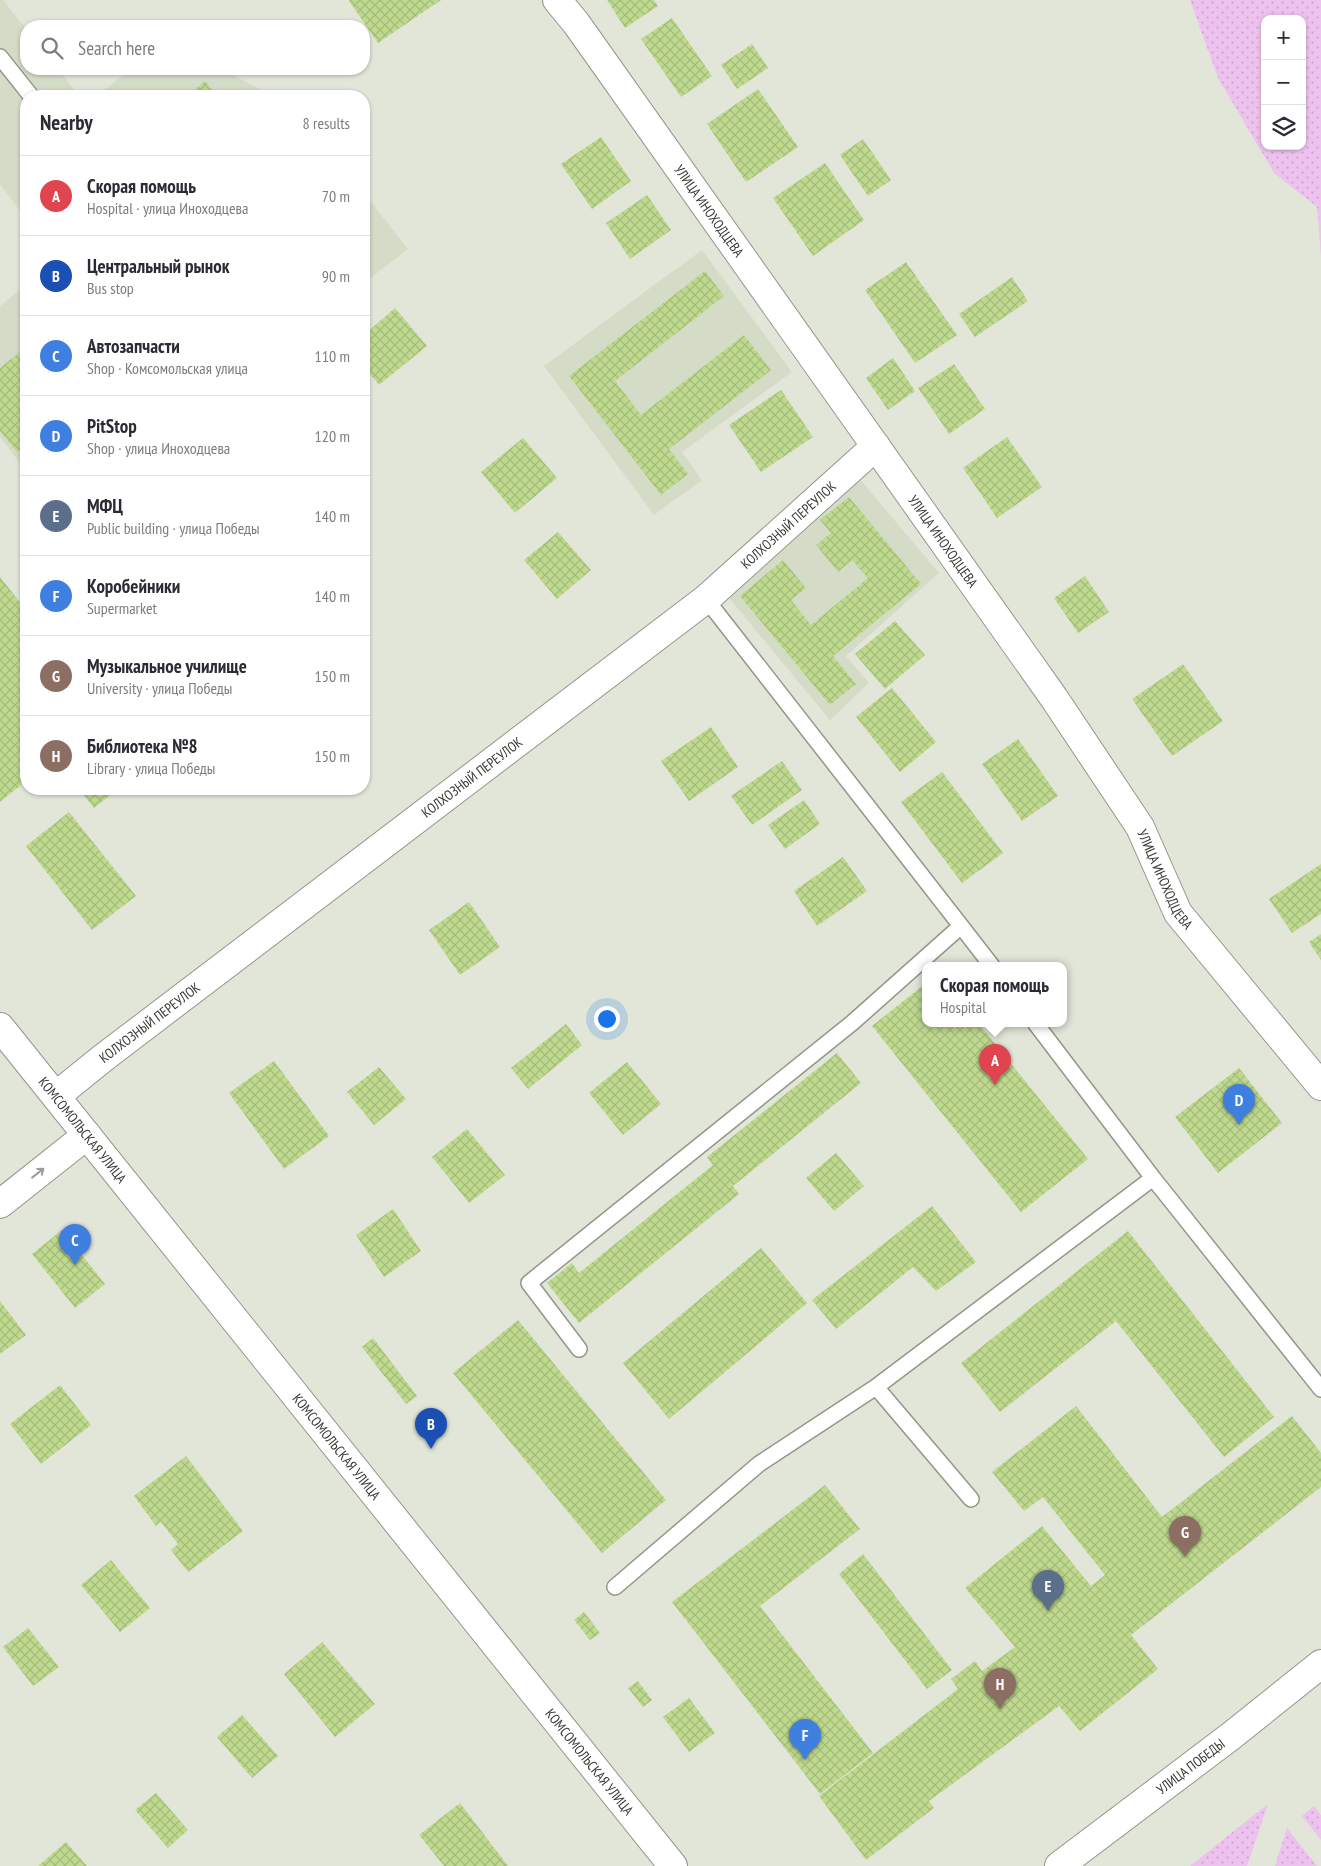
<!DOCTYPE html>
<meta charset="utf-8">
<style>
body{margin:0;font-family:"PT Sans Narrow",sans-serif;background:#f7f7f7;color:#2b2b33}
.controls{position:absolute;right:15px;top:15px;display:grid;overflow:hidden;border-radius:10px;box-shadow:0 1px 4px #0004}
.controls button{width:45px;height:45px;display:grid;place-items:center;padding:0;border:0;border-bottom:1px solid #e1e1e2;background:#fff;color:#2b2b33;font:25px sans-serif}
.you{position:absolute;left:606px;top:1018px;width:18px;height:18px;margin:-12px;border:4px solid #fff;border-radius:50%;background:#1a73e8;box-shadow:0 0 0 8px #1a73e833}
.badge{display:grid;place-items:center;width:32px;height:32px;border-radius:50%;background:#1a73e8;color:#fff;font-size:16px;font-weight:700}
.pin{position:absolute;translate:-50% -41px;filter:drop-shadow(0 1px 2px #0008)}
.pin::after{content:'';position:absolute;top:26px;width:18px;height:15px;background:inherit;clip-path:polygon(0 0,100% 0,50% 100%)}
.popup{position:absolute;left:922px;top:962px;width:145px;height:65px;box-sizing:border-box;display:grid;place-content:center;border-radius:10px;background:#fff;filter:drop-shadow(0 1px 4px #0005);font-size:16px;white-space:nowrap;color:#7c7c81}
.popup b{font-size:19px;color:#2b2b33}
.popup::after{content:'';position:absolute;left:50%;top:100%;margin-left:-10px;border:10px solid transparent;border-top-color:#fff}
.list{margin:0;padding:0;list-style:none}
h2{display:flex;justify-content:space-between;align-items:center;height:65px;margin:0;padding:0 20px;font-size:21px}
h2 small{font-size:16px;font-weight:400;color:#7c7c81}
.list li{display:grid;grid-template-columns:32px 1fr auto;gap:15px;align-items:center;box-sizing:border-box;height:80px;padding:0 20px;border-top:1px solid #e1e1e2}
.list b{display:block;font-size:19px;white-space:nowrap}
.list p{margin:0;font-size:16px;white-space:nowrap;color:#7c7c81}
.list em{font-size:16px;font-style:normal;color:#7c7c81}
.icon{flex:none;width:28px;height:28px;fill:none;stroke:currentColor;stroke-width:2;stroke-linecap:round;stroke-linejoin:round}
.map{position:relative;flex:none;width:1321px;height:1866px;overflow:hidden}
.search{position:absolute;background:#fff;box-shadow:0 1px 4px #0004;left:20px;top:20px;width:350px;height:55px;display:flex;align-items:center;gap:12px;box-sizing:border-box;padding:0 18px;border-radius:20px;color:#7c7c81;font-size:19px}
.panel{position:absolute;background:#fff;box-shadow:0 1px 4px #0004;left:20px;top:90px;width:350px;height:705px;border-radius:20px}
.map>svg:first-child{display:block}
.built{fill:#d4dcc8}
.grass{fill:url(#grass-dots);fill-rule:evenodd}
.building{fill:url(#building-cross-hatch)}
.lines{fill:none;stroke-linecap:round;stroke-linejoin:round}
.service-casing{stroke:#92978a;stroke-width:18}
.minor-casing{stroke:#92978a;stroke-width:30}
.tertiary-casing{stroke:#92978a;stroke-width:30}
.secondary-casing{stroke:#92978a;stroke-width:30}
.service{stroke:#fff;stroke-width:15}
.minor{stroke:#fff;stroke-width:28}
.tertiary{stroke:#fff;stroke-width:28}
.secondary{stroke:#fff;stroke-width:28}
.oneway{stroke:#9c9c9a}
.labels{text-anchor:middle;stroke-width:4;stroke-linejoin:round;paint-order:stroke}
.street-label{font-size:14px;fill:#383a35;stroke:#fff}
</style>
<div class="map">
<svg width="1321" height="1866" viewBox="0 0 1321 1866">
<defs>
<pattern id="grass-dots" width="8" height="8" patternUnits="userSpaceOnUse" patternTransform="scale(1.25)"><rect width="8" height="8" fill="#edc2ee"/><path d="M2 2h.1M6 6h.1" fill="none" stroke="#cca7cd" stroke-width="1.8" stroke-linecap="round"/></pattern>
<pattern id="building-cross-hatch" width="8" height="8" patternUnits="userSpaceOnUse" patternTransform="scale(1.25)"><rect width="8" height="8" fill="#bfda8e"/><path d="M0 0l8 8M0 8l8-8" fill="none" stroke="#a5bc7b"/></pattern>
</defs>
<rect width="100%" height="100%" fill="#e1e6d9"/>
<path class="built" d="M0,0h3l23,29v40h32l21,27h-53v123l-26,-35z
M132,69h90l50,27h-176z
M364,193l44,56 -44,34z
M702,250l90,122 -110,80 20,28 -48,35 -110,-149z
M26,285v186l-26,-34v-131z
M859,478l80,95 -93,83 23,27 -39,37 -105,-127z"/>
<path class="grass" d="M1190,0h131v257l-4,-50 -43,-34 -56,-95zM1265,19h37v127h-37z
M1268,1804l-21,62h-57z
M1314,1806l7,9v25l-19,-24z
M1287,1828l30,38h-42z"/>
<path class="building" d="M350,0h91l-63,43 -29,-42z
M607,0h47l4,6 -33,22z
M672,18l40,58 -31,21 -40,-58z
M752,44l16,24 -31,21 -16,-24z
M205,81l12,15h-30z
M758,89l40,58 -52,35 -39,-58z
M601,137l30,44 -39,28 -31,-45z
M863,139l28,41 -23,16 -28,-41z
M825,163l39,57 -51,36 -40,-58z
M647,195l24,35 -41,29 -24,-36z
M906,262l51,73 -42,28 -50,-73z
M705,271l19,25 -109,85 26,34 103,-80 27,35 -102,79 19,25 -27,21 -92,-119z
M1012,277l16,24 -53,36 -16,-23z
M395,308l32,38 -48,39 -15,-19v-31z
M26,347v98l-9,7 -17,-21v-63z
M893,358l22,33 -27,19 -22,-32z
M954,364l31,45 -36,25 -31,-46z
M781,390l32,47 -52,35 -32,-47z
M1007,437l35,50 -45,31 -34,-50z
M523,438l34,40 -42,35 -34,-41z
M849,497l72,87 -88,72 23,28 -26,21 -90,-109 43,-36 23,28 -15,12 20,25 57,-47 -16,-18 -14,12 -22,-27 15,-12 -11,-13z
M558,532l33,38 -34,29 -33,-39z
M1085,576l24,36 -31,21 -24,-35z
M0,577l26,33v171l-26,21z
M895,621l30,34 -40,34 -30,-35z
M1183,664l40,57 -51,35 -40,-57z
M892,688l44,54 -36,30 -44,-55z
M711,727l27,40 -49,34 -28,-40z
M1018,739l40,57 -36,25 -40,-57z
M782,761l20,29 -50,35 -21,-29z
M942,772l61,81 -41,30 -61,-81z
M79,789h39l-24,19z
M804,800l16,24 -35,25 -17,-24z
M69,812l67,84 -44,34 -66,-84z
M843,857l24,34 -50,35 -23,-35z
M1321,864v50l-29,19 -23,-34z
M469,902l31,45 -40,28 -31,-45z
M1321,934v26l-12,-18z
M926,983v41h53l109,135 -67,53 -149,-186z
M566,1024l16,21 -54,44 -17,-21z
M837,1053l24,30 -128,103 6,8 -160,129 -32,-40 25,-20 7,10 134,-108 -6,-8z
M274,1061l55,75 -45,33 -55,-76z
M627,1062l34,42 -38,31 -34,-42z
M379,1067l27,32 -32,26 -27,-33z
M1239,1068l43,55 -64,50 -43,-56z
M467,1129l38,46 -36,28 -37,-46z
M836,1153l28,33 -30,25 -28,-33z
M932,1206l44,56 -40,29 -23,-24 -77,62 -24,-29z
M393,1209l28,42 -37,26 -28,-42z
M62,1230l43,54 -30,24 -43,-54z
M1128,1231l146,186 -50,40 -108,-136 -116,91 -39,-49z
M761,1248l46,55 -138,116 -46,-56z
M0,1301l26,34 -26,19z
M518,1320l148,180 -64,53 -149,-180z
M373,1338l44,58 -11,8 -44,-57z
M60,1385l31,40 -50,39 -31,-40z
M1076,1406l86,111 130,-101 29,37v34l-190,148 27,34 -78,62 -21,-25 -130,95 5,7 -68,52 -47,-64 139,-107 -7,-10 24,-18 7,10 33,-24 -50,-59 77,-62 49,60 14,-11 -62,-78 -19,14 -32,-39z
M186,1456l57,75 -55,41 -17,-22 7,-6 -17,-22 -5,4 -22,-30z
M825,1485l35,44 -100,77 113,147 -53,41 -148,-192z
M863,1554l89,116 -25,19 -88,-115z
M111,1560l39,48 -30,24 -39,-47z
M584,1612l16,21 -10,7 -16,-20z
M28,1628l31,39 -26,19 -30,-39z
M322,1642l53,62 -40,33 -51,-63z
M638,1681l14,19 -9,7 -15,-19z
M689,1698l26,35 -26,19 -26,-35z
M242,1715l36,41 -26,22 -35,-41z
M156,1793l32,37 -20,18 -33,-38z
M460,1803l48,63h-64l-25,-31z
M66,1842l21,24h-49z"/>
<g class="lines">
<defs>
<path id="service" d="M0,57l31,39
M961,926l31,40
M1036,1024l117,154 168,211
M579,1349l-50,-66 323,-260 109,-97 -255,-327
M971,1499l-95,-112 277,-209
M615,1587l144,-123 117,-77"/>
<g id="minor">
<path id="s1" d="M557,0l19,23 478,675 86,129 38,86 143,173"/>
<path id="s2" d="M56,1096l47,-38 603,-459 170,-153"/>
</g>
<path id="tertiary" d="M0,1204l87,-69"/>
<g id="secondary">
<path id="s3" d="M0,1027l673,839"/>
<path id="s4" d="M1059,1866l172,-130 90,-72"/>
</g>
</defs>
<use href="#service" class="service-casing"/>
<use href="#minor" class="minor-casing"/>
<use href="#tertiary" class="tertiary-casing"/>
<use href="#secondary" class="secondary-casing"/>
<use href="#service" class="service"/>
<use href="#minor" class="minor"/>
<use href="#tertiary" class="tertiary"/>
<use href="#secondary" class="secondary"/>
</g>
<defs><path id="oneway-shaft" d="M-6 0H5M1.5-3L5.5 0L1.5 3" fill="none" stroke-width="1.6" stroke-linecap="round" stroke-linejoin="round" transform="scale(1.25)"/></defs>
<use class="oneway" href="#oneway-shaft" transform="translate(38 1173) rotate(-38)"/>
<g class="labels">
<g class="street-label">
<text dy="5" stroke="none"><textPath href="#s1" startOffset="260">УЛИЦА ИНОХОДЦЕВА</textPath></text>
<text dy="5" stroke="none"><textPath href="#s2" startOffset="929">КОЛХОЗНЫЙ ПЕРЕУЛОК</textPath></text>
<text dy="5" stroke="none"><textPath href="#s1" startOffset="665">УЛИЦА ИНОХОДЦЕВА</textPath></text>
<text dy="5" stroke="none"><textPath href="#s2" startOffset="524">КОЛХОЗНЫЙ ПЕРЕУЛОК</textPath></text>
<text dy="5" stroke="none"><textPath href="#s1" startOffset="1070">УЛИЦА ИНОХОДЦЕВА</textPath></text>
<text dy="5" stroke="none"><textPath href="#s2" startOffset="119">КОЛХОЗНЫЙ ПЕРЕУЛОК</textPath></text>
<text dy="5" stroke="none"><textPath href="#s3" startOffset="132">КОМСОМОЛЬСКАЯ УЛИЦА</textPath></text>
<text dy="5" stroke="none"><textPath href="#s3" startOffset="538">КОМСОМОЛЬСКАЯ УЛИЦА</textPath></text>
<text dy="5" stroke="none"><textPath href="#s3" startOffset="942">КОМСОМОЛЬСКАЯ УЛИЦА</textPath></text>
<text dy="5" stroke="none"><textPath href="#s4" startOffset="165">УЛИЦА ПОБЕДЫ</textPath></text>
</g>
</g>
</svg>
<div class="controls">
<button>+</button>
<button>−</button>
<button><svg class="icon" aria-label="layers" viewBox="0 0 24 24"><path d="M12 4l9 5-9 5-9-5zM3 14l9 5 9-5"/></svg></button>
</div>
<div class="you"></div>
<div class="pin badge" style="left:995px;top:1085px;background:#e0444e">A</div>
<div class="popup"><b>Скорая помощь</b>Hospital</div>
<div class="pin badge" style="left:431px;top:1449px;background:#1a4fb4">B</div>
<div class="pin badge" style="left:75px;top:1265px;background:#3f7fe0">C</div>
<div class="pin badge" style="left:1239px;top:1125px;background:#3f7fe0">D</div>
<div class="pin badge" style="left:1048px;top:1611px;background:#5c6f8a">E</div>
<div class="pin badge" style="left:805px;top:1760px;background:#3f7fe0">F</div>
<div class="pin badge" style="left:1185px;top:1557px;background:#8d6e63">G</div>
<div class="pin badge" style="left:1000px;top:1709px;background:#8d6e63">H</div>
<div class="search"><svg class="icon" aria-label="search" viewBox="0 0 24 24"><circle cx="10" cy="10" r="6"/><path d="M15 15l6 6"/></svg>Search here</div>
<section class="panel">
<h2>Nearby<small>8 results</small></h2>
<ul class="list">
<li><span class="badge" style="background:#e0444e">A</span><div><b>Скорая помощь</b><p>Hospital · улица Иноходцева</p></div><em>70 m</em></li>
<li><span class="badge" style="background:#1a4fb4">B</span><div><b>Центральный рынок</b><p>Bus stop</p></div><em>90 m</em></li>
<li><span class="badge" style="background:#3f7fe0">C</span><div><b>Автозапчасти</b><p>Shop · Комсомольская улица</p></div><em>110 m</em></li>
<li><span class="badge" style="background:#3f7fe0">D</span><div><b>PitStop</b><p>Shop · улица Иноходцева</p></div><em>120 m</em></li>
<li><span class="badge" style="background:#5c6f8a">E</span><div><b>МФЦ</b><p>Public building · улица Победы</p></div><em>140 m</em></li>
<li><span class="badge" style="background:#3f7fe0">F</span><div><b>Коробейники</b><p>Supermarket</p></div><em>140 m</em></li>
<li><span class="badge" style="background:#8d6e63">G</span><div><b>Музыкальное училище</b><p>University · улица Победы</p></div><em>150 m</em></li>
<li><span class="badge" style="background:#8d6e63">H</span><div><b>Библиотека №8</b><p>Library · улица Победы</p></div><em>150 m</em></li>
</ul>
</section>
</div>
